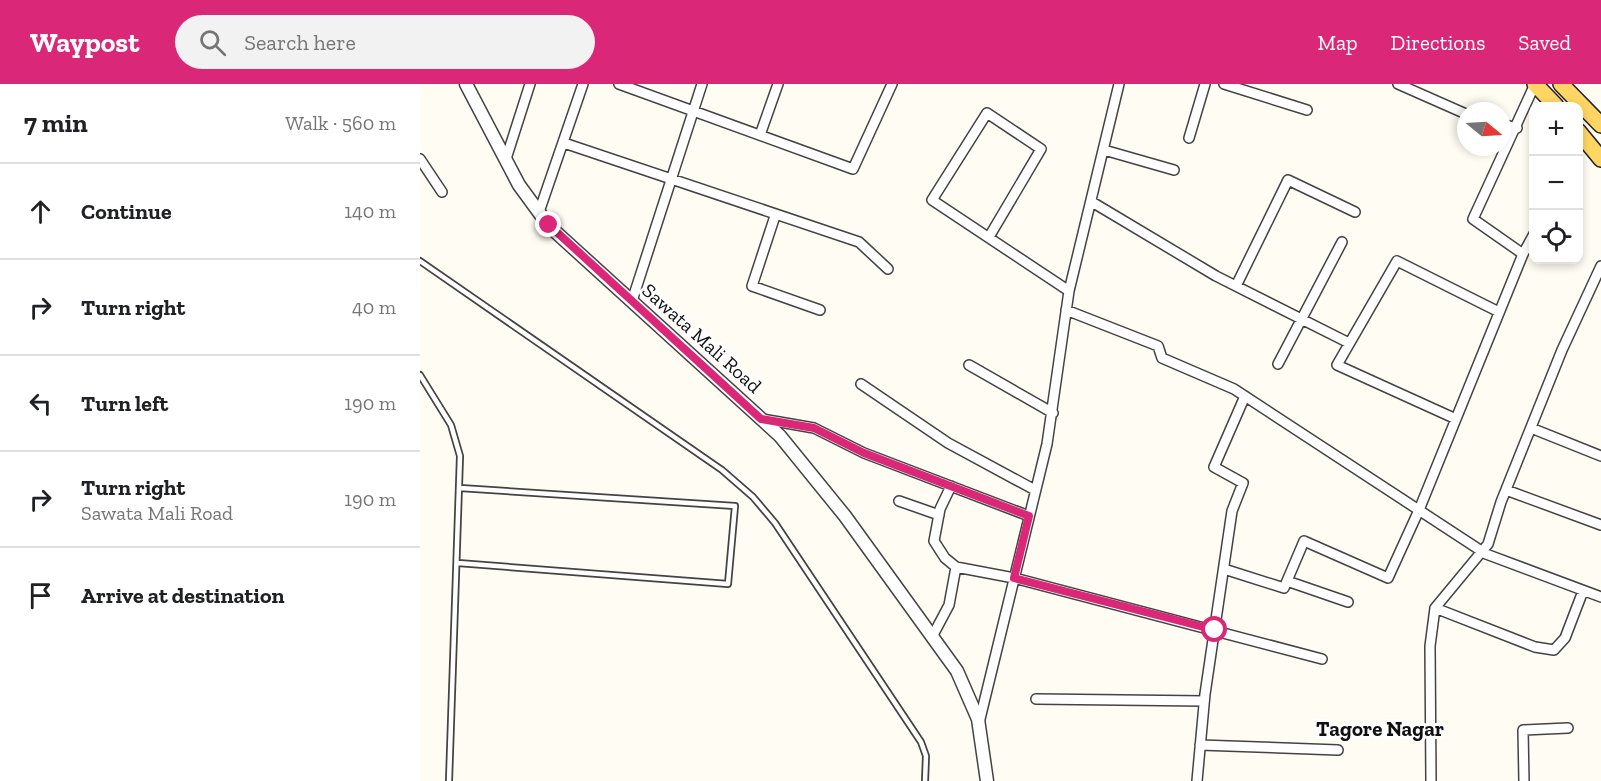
<!DOCTYPE html>
<meta charset="utf-8">
<style>
body{margin:0;font-family:"Zilla Slab",serif;background:#f2f2f2;color:#202124}
.controls{position:absolute;right:18px;top:18px;display:grid;overflow:hidden;border-radius:12px;box-shadow:0 3px 9px #0003}
.controls button{width:54px;height:54px;display:grid;place-items:center;padding:0;border:0;border-bottom:2px solid #e0e0e0;background:#fff;color:#202124;font:30px sans-serif}
.compass{position:absolute;left:1037px;top:18px;width:54px;height:54px;border-radius:50%;background:#fff;box-shadow:0 3px 9px #0003;rotate:108deg}
.stop{position:absolute;width:18px;height:18px;margin:-14px;border:4px solid #db2777;border-radius:50%;background:#fff}
.stop.end{background:#db2777;border-color:#fff;box-shadow:0 2px 6px #0008}
.list{margin:0;padding:0;list-style:none}
h2{display:flex;justify-content:space-between;align-items:center;height:78px;margin:0;padding:0 24px;font-size:26px}
h2 small{font-size:20px;font-weight:400;color:#757577}
.list li{display:grid;grid-template-columns:39px 1fr auto;gap:18px;align-items:center;box-sizing:border-box;height:96px;padding:0 24px;border-top:2px solid #e0e0e0}
.list b{display:block;font-size:22px;white-space:nowrap}
.list p{margin:0;font-size:20px;white-space:nowrap;color:#757577}
.list em{font-size:20px;font-style:normal;color:#757577}
.icon{flex:none;width:33px;height:33px;fill:none;stroke:currentColor;stroke-width:2;stroke-linecap:round;stroke-linejoin:round}
.map{position:relative;flex:none;width:1181px;height:697px;overflow:hidden}
header{display:flex;align-items:center;gap:36px;box-sizing:border-box;height:84px;padding:0 30px;background:#db2777;color:#fff}
header strong{font-size:28px}
nav{display:flex;gap:33px;margin-inline-start:auto;font-size:21px}
.search{width:420px;height:54px;background:#f2f2f2;display:flex;align-items:center;gap:15px;box-sizing:border-box;padding:0 21px;border-radius:33px;color:#757577;font-size:22px}
main{display:flex}
aside{flex:1;background:#fff}
.map>svg:first-child{display:block}
.lines{fill:none;stroke-linecap:round;stroke-linejoin:round}
.service-casing{stroke:#434343;stroke-width:8}
.minor-casing{stroke:#434343;stroke-width:12}
.tertiary-casing{stroke:#434343;stroke-width:15}
.primary-casing{stroke:#212121;stroke-width:18}
.service{stroke:#fff;stroke-width:4.5}
.minor{stroke:#fff;stroke-width:9}
.tertiary{stroke:#fff;stroke-width:12}
.primary{stroke:#ffd563;stroke-width:15}
.route{stroke:#db2777;stroke-width:8}
.labels{text-anchor:middle;stroke-width:6;stroke-linejoin:round;paint-order:stroke}
.street-label{font-size:20px;fill:#101010;stroke:#fff}
.neighbourhood-label{font-size:21px;font-weight:bold;fill:#101010;stroke:#fff}
</style>
<header>
<strong>Waypost</strong>
<div class="search"><svg class="icon" aria-label="search" viewBox="0 0 24 24"><circle cx="10" cy="10" r="6"/><path d="M15 15l6 6"/></svg>Search here</div>
<nav><a>Map</a><a>Directions</a><a>Saved</a></nav>
</header>
<main>
<aside>
<h2>7 min<small>Walk · 560 m</small></h2>
<ul class="list">
<li><svg class="icon" aria-label="ahead" viewBox="0 0 24 24"><path d="M12 20V5M6 11l6-6 6 6"/></svg><div><b>Continue</b></div><em>140 m</em></li>
<li><svg class="icon" aria-label="right" viewBox="0 0 24 24"><path d="M7 20v-9h11M14 6l5 5-5 5"/></svg><div><b>Turn right</b></div><em>40 m</em></li>
<li><svg class="icon" aria-label="left" viewBox="0 0 24 24"><path d="M17 20v-9H6M10 6l-5 5 5 5"/></svg><div><b>Turn left</b></div><em>190 m</em></li>
<li><svg class="icon" aria-label="right" viewBox="0 0 24 24"><path d="M7 20v-9h11M14 6l5 5-5 5"/></svg><div><b>Turn right</b><p>Sawata Mali Road</p></div><em>190 m</em></li>
<li><svg class="icon" aria-label="arrive" viewBox="0 0 24 24"><path d="M6 21V4h12l-3 4 3 4H6"/></svg><div><b>Arrive at destination</b></div></li>
</ul>
</aside>
<div class="map">
<svg width="1181" height="697" viewBox="0 0 1181 697">
<rect width="100%" height="100%" fill="#fffcf3"/>
<g class="lines">
<defs>
<path id="service" d="M0,177l302,209 31,27 22,26 146,219 5,14 -1,25
M0,291l31,50 9,31 -11,325
M38,479l270,21 7,-78 -275,-18"/>
<path id="minor" d="M199,0l234,85 39,-85
M804,0l83,26
M978,0l68,30
M1082,40l15,4
M340,51l18,-51
M769,54l16,-54
M144,59l295,99 29,27
M684,66l70,20
M0,75l22,33
M86,75l24,-75
M672,118l124,74 133,67
M119,128l44,-128
M355,132l-23,70 68,24
M569,153l52,-88 -54,-36 -55,87 137,91
M1103,170l11,-20
M816,202l52,-106 67,32
M212,217l70,-217
M646,226l92,36 4,12 72,31 252,165 115,43
M858,280l64,-122
M549,281l84,48
M441,300l87,59 87,47
M342,335l52,9 50,25 165,63
M1036,335l-119,-54 60,-104 102,51
M1111,344l70,28
M531,402l-11,23 -6,32 11,17 11,9 58,11 308,81
M1086,406l95,35
M479,417l40,14
M804,485l60,19 20,-47 84,37 31,-68 104,-256 -50,-35 62,-135
M867,497l61,21
M1015,524l100,39 19,3 11,-12 18,-47
M512,553l17,-32 7,-38
M616,615l168,2
M559,639l68,-279 22,-153 50,-207
M780,661l138,5
M777,697l8,-87 27,-183 11,-28 -29,-16 31,-71
M1011,697l-1,-135 5,-38 53,-64 13,-42 61,-152 39,-84
M1104,697l-1,-51 45,-2"/>
<path id="tertiary" d="M46,0l53,101 30,41 231,210 65,80 112,155 21,48 9,62"/>
<path id="primary" d="M1115,0l21,22
M1141,0l40,41
M1158,47l23,28"/>
</defs>
<use href="#service" class="service-casing"/>
<use href="#minor" class="minor-casing"/>
<use href="#tertiary" class="tertiary-casing"/>
<use href="#primary" class="primary-casing"/>
<use href="#service" class="service"/>
<use href="#minor" class="minor"/>
<use href="#tertiary" class="tertiary"/>
<use href="#primary" class="primary"/>
</g>
<g class="lines">
<path class="route" d="M129,141l212,194 53,9 50,25 165,63 -15,62 201,52"/>
</g>
<g class="labels">
<g class="street-label">
<text transform="translate(282 254) rotate(42)" y="7">Sawata Mali Road</text>
</g>
<g class="neighbourhood-label">
<text x="960" y="652">Tagore Nagar</text>
</g>
</g>
</svg>
<div class="controls">
<button>+</button>
<button>−</button>
<button><svg class="icon" aria-label="locate" viewBox="0 0 24 24"><circle cx="12" cy="12" r="6"/><path d="M12 2v4M12 18v4M2 12h4M18 12h4"/></svg></button>
</div>
<svg class="compass" viewBox="-18 -18 36 36"><path d="M0-13l5 13h-10z" fill="#e53935"/><path d="M0 13l5-13h-10z" fill="#757577"/></svg>
<div class="stop" style="left:795px;top:546px"></div>
<div class="stop end" style="left:129px;top:141px"></div>
</div>
</main>
